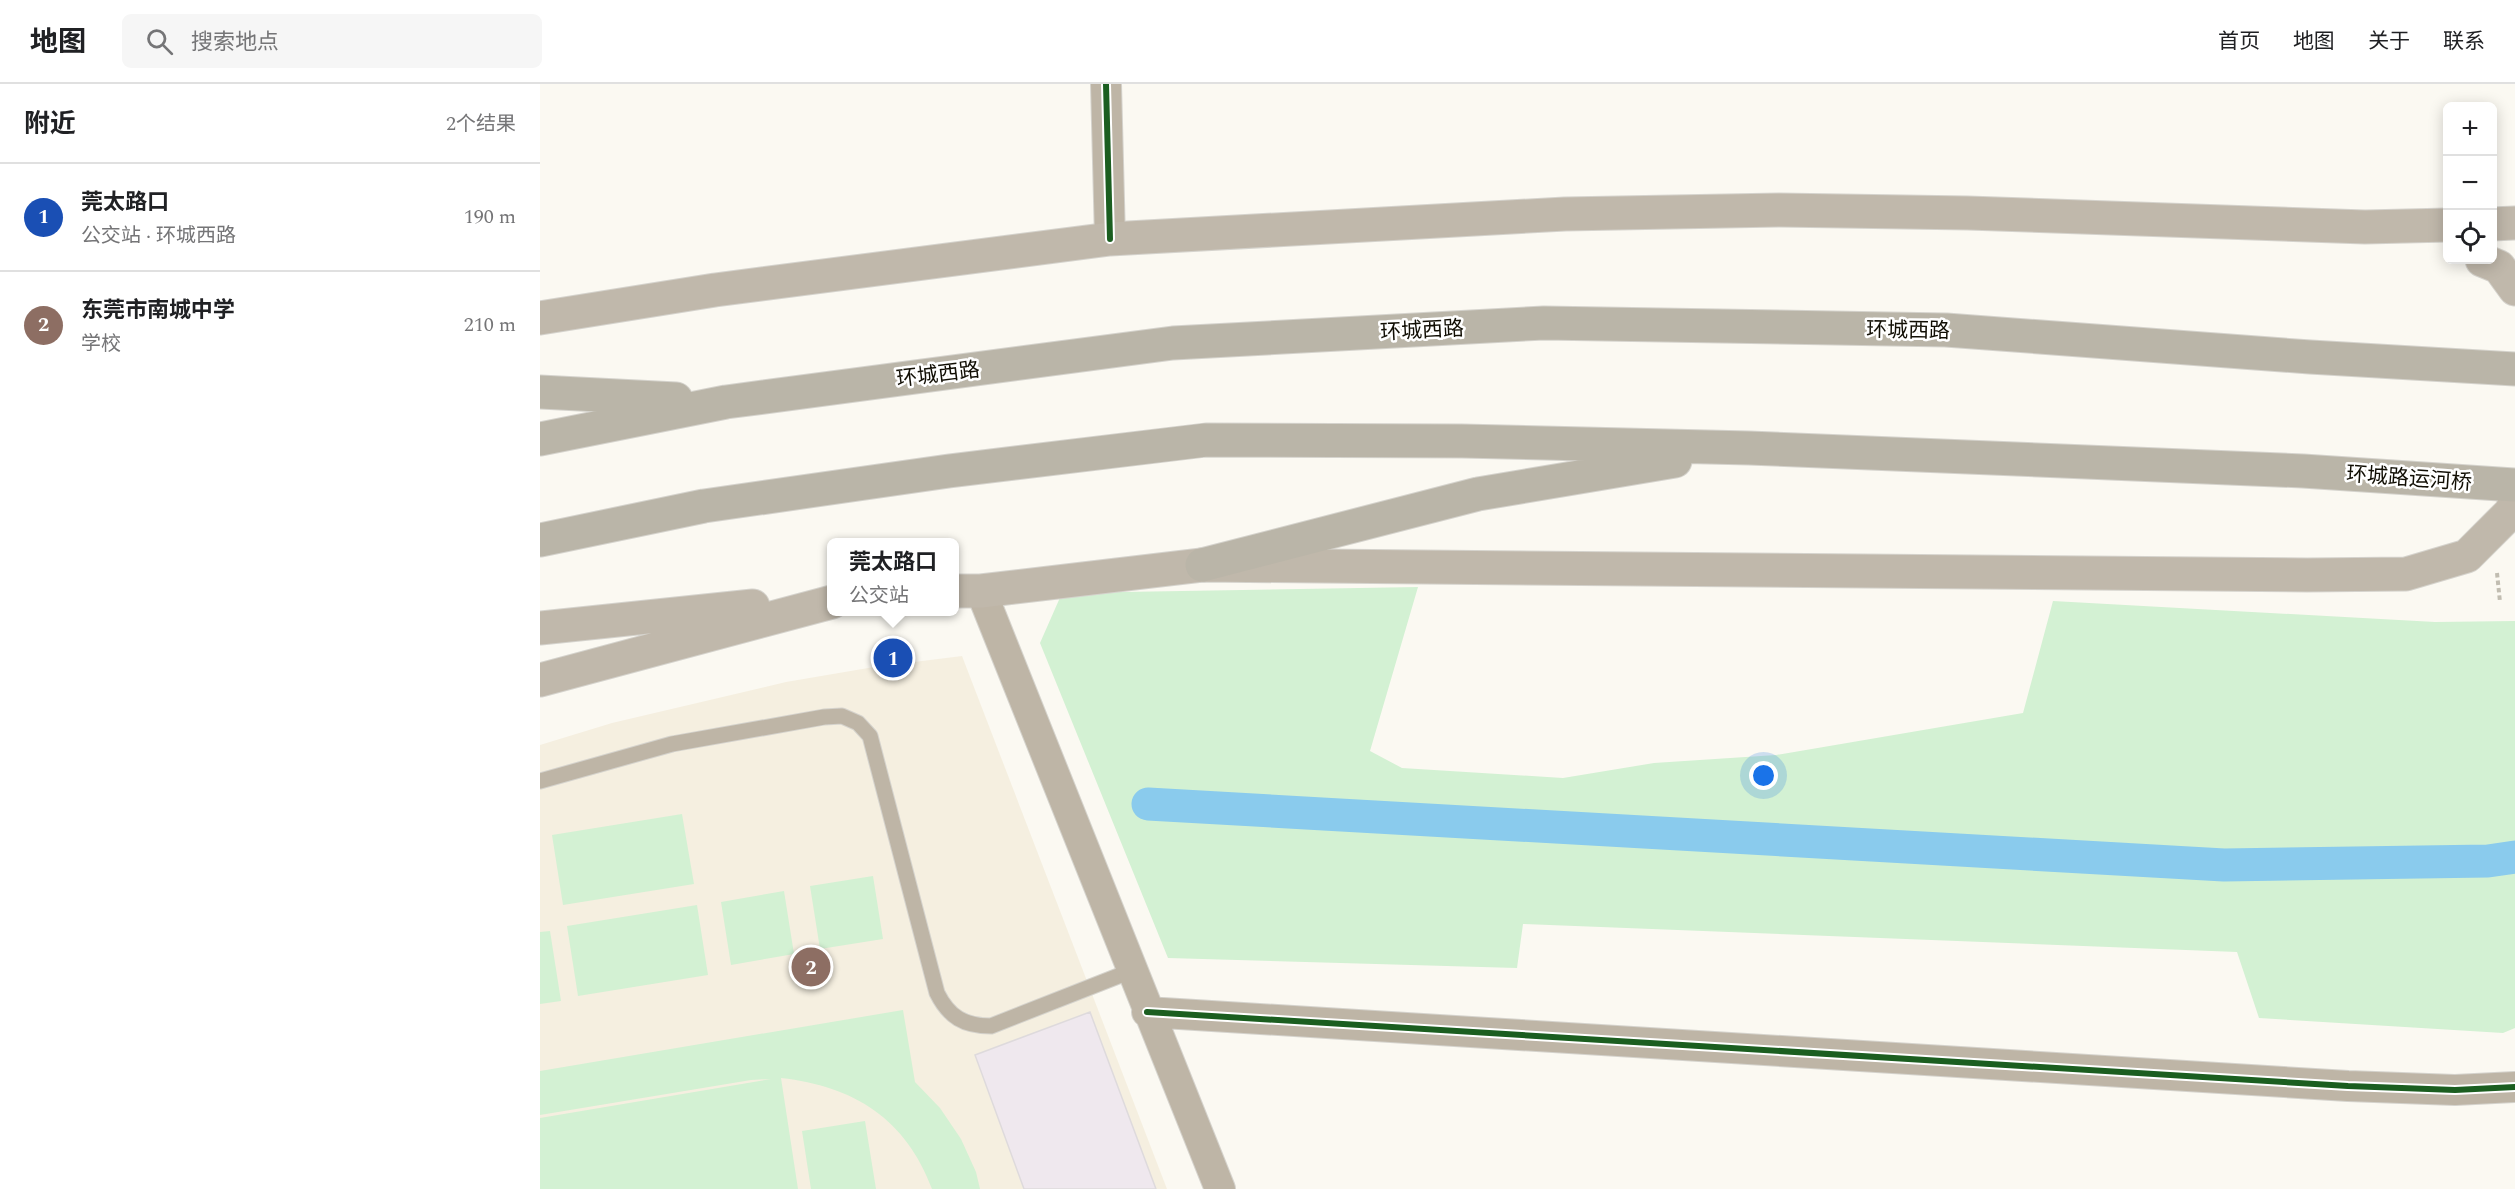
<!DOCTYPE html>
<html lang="zh">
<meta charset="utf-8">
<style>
body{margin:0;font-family:Spectral,"Noto Sans SC",serif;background:#f6f6f6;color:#202124}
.controls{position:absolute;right:18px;top:18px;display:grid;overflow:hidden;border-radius:9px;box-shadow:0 3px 15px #0003}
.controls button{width:54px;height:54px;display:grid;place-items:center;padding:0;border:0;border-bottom:2px solid #e0e0e0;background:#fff;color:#202124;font:30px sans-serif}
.you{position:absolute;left:1224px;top:692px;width:21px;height:21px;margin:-15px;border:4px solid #fff;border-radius:50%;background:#1a73e8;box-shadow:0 0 0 9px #1a73e833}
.badge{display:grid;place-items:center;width:39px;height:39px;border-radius:50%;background:#2563eb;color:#fff;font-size:20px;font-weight:700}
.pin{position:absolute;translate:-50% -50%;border:3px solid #fff;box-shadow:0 2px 6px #0006}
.popup{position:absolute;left:287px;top:454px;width:132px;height:78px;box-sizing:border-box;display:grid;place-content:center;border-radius:9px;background:#fff;filter:drop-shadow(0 2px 4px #0005);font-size:20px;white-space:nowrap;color:#757577}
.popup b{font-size:22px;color:#202124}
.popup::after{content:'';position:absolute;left:50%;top:100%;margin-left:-12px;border:12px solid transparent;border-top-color:#fff}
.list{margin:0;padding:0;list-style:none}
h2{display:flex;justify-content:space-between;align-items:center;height:78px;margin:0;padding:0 24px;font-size:26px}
h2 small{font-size:20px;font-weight:400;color:#757577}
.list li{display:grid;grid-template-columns:39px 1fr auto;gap:18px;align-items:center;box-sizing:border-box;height:108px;padding:0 24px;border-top:2px solid #e0e0e0}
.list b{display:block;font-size:22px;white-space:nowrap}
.list p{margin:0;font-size:20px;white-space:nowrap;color:#757577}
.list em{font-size:20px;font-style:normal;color:#757577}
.icon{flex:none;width:33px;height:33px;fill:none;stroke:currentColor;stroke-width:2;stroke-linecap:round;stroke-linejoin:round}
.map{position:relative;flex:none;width:1975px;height:1105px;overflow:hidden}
header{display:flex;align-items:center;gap:36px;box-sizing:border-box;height:84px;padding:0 30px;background:#fff;border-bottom:2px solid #e0e0e0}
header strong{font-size:28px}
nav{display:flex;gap:33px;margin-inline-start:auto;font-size:21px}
.search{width:420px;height:54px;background:#f6f6f6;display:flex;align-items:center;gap:15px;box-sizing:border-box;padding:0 21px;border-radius:9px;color:#757577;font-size:22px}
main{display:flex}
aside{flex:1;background:#fff}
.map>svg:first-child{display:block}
.education{fill:#f5efe0}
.green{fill:#d3f1d3}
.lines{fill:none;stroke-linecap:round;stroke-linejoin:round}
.canal{stroke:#8acbed;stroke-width:33}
.building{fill:#efe8ee;stroke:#dedadc;stroke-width:1.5}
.lane-casing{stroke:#d5d3cd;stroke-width:17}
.street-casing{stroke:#d5d3cd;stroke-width:32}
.primary-casing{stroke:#d5d3cd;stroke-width:35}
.highway-casing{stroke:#d5d3cd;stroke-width:35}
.path{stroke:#c1bdb1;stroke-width:4;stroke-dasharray:4.5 3;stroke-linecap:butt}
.lane{stroke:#beb5a6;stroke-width:15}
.street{stroke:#beb5a6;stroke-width:30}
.primary{stroke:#c0b8ab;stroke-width:33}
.highway{stroke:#bab5a8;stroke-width:33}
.cycleway-casing{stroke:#fff;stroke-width:10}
.cycleway{stroke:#1b5e20;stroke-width:6}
.labels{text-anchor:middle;stroke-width:5;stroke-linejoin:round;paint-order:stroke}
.street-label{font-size:21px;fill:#110e04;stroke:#fff}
</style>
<header>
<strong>地图</strong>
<div class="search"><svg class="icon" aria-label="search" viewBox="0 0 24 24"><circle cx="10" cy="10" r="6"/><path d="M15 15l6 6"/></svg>搜索地点</div>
<nav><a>首页</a><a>地图</a><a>关于</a><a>联系</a></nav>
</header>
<main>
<aside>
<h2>附近<small>2个结果</small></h2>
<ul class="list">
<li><span class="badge" style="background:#1a4fb4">1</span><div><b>莞太路口</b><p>公交站 · 环城西路</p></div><em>190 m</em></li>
<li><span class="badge" style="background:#8d6e63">2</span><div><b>东莞市南城中学</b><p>学校</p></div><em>210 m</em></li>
</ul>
</aside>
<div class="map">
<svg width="1975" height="1105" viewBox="0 0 1975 1105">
<rect width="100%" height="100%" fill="#fbf9f2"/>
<path class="education" d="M422,572l205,533h-627v-444l72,-22 174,-41 88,-15z"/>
<path class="green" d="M878,503l-48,164 32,17 161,10 91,-15 122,-8 247,-42 30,-112 382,21 80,-1v407l-12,5 -244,-15 -22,-66 -714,-28 -6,44 -349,-10 -128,-315 22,-50z
M142,730l12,70 -131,21 -11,-70z
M333,792l10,63 -63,10 -10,-63z
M244,807l10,63 -63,11 -10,-63z
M157,821l11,70 -130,21 -11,-70z
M10,847l11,70 -21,3v-72z
M363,926l12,72 25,26 21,31 15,33 4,17h-48c-26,-70 -78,-103 -151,-111l17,111h-258v-71l231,-39 -20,1 -211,35v-44z
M325,1037l11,68h-65l-9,-58z"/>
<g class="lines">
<path class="canal" d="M608,720l1076,61 264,-4 27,-4"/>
</g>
<path class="building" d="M550,928l66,177h-132l-49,-134z"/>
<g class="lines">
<defs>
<path id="lane" d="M0,697l132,-37 152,-27 18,-1 16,7 12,13 67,257c12,24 27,33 54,33l140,-55"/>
<path id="street" d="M566,0l4,155
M441,507l239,598
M607,928l1201,74 107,4 60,-3"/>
<path id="primary" d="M1952,140l23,-1
M1942,176l17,7 16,22
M0,234l175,-28 395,-51 455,-25 214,-4 189,3 397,14 83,-2
M415,507h26l221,-26 1105,10 99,-1 61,-18 44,-44 4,-10
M0,544l213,-22
M0,596l292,-78"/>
<path id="highway" d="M0,308l136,7
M0,355l186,-37 447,-59 371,-20 402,7 364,27 205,12
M0,456l164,-34 245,-35 257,-31 256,1 287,7 554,23 212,14
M662,481l276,-71 197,-33"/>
</defs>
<use href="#lane" class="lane-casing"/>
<use href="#street" class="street-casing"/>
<use href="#primary" class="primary-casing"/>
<use href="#highway" class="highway-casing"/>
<path class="path" d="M1957,489l3,29"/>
<use href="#lane" class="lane"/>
<use href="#street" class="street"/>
<use href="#primary" class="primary"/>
<use href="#highway" class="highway"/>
<defs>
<path id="cycleway" d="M566,0l4,155
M607,928l1201,74 107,4 60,-3"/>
</defs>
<use href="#cycleway" class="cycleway-casing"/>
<use href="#cycleway" class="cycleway"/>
</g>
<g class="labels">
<g class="street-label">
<text transform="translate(882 246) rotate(-3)" y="7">环城西路</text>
<text transform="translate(1368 246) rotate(1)" y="7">环城西路</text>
<text transform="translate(398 290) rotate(-7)" y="7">环城西路</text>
<text transform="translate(1869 394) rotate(4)" y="7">环城路运河桥</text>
</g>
</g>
</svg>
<div class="controls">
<button>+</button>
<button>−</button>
<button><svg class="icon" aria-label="locate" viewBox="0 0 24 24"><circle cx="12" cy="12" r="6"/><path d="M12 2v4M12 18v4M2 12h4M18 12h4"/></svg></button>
</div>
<div class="you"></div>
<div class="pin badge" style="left:353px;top:574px;background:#1a4fb4">1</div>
<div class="popup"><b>莞太路口</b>公交站</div>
<div class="pin badge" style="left:271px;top:883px;background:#8d6e63">2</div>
</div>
</main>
